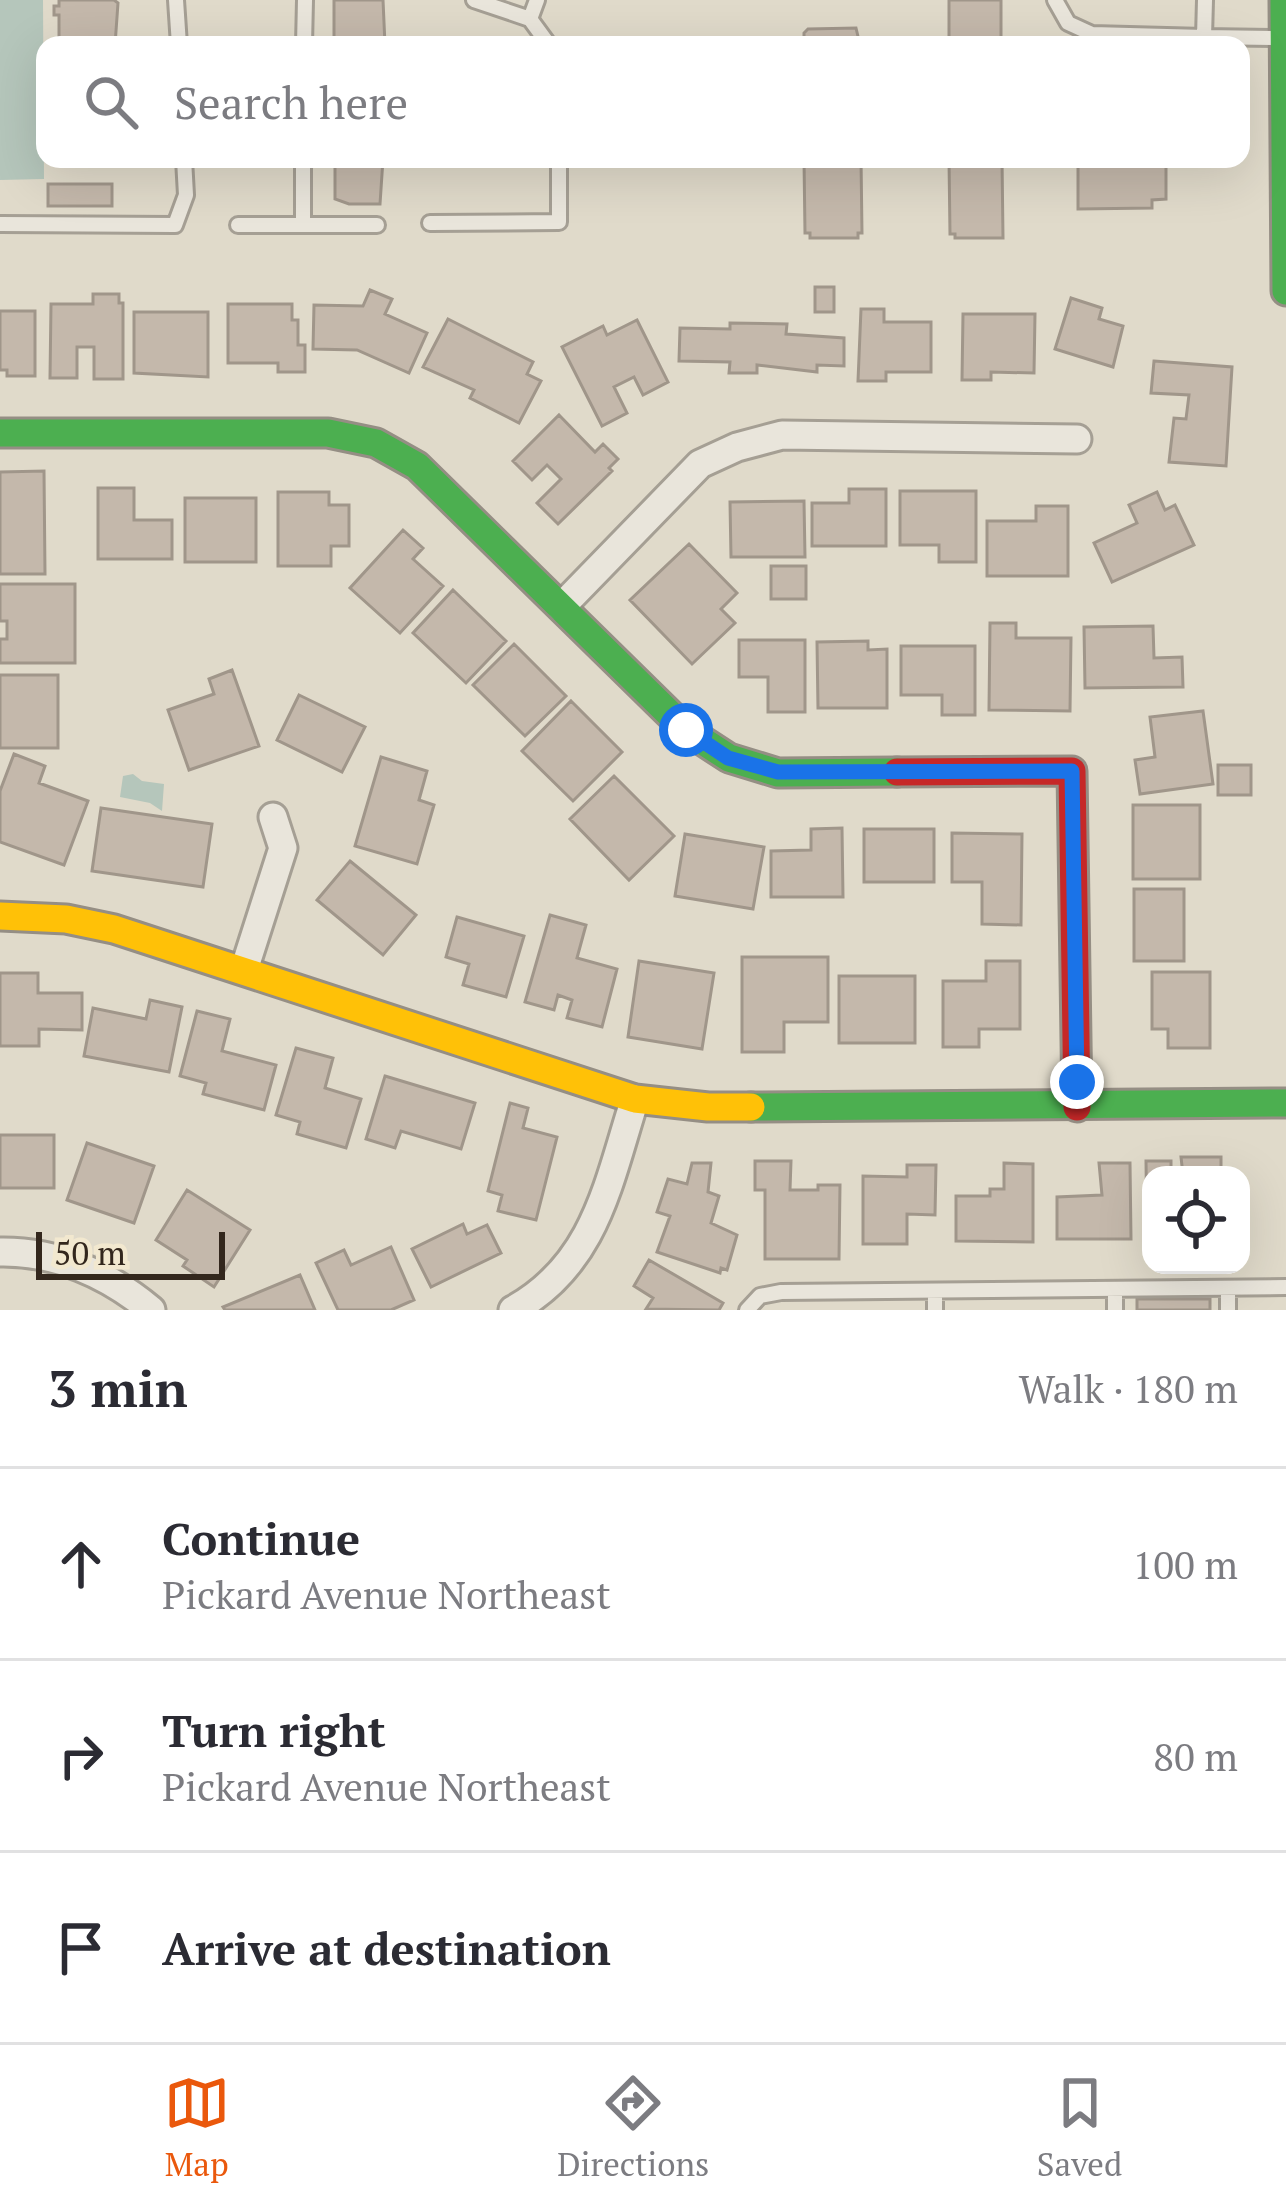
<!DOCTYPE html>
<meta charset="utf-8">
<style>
body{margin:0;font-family:"PT Serif",serif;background:#f7f7f7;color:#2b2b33}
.controls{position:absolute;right:36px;bottom:36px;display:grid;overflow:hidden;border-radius:24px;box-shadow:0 12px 48px #0002}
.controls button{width:108px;height:108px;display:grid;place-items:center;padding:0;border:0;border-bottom:3px solid #e1e1e2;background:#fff;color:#2b2b33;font:60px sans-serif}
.scale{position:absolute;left:36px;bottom:30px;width:189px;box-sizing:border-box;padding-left:12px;border:6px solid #33271d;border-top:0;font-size:33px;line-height:42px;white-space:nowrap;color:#33271d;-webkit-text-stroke:9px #f2e8cf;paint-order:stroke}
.stop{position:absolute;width:36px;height:36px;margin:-27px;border:9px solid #1a73e8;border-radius:50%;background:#fff}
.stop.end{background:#1a73e8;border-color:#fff;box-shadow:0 3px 12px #0008}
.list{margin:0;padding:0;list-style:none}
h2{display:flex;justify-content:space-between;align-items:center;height:156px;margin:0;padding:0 48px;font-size:51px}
h2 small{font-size:39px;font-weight:400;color:#7c7c81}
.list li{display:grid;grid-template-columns:78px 1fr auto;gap:36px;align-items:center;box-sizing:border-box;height:192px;padding:0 48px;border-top:3px solid #e1e1e2}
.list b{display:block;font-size:45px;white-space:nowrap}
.list p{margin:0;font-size:39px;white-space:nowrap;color:#7c7c81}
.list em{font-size:39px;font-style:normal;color:#7c7c81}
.icon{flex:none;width:66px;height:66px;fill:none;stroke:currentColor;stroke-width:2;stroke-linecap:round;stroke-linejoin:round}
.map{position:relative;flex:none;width:1286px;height:1310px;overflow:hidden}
.search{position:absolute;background:#fff;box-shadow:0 12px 48px #0002;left:36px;right:36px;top:36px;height:132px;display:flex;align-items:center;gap:30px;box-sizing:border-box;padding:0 42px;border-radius:24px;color:#7c7c81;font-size:45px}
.sheet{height:732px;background:#fff}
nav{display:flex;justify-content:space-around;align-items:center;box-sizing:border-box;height:168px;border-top:3px solid #e1e1e2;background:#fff;font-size:33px;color:#7c7c81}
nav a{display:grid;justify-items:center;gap:6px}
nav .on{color:#ea580c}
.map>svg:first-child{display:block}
.water{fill:#b5c6bb}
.building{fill:#c4b8ab;stroke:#a0968a;stroke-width:3}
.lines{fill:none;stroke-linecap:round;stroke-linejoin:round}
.lane-casing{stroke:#a59f94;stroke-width:20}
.street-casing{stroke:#a59f94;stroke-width:33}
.fast-casing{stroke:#958e84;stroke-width:33}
.slow-casing{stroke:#958e84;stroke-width:33}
.jam-casing{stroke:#958e84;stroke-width:33}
.lane{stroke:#e9e5db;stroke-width:14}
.street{stroke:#e9e5db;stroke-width:27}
.fast{stroke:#4caf50;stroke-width:27}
.slow{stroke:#ffc107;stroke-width:27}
.jam{stroke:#c62828;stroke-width:27}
.route{stroke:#1a73e8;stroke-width:15}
</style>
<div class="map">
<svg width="1286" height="1310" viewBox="0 0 1286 1310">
<rect width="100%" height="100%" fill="#e0daca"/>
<path class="water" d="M0,0h43l1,179 -44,1z
M133,774l9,7 22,3 -2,27 -12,-8 -30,-6 3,-21z"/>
<path class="building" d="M59,0h55l4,3 -3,42h-56v-30h-5v-9h5z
M334,0h49l2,45h-51z
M949,0h52v45h-52z
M856,28l4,17h-56v-12l4,-4z
M335,159h48l-3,45h-31l-14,-5z
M804,159h57l1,74h-4v5h-48v-5h-5z
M949,159h53l1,79h-48v-4h-5z
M1078,159h88v40l-14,1v8l-74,1z
M48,184h64v22h-64z
M815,287h19v25h-19z
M370,290l22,9 -7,15 42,19 -18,40 -52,-23 -44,-1 1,-44 49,1z
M93,294h26v9h4v76h-29v-32h-17v31h-27l1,-74h42z
M1071,298l31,10 -3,11 24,7 -10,41 -58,-18z
M228,304h64v16h6v25h7v27h-27v-9h-50z
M861,309h23v13h47v50h-45v9h-28z
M0,311h35v65h-28v-6h-7z
M134,312h74v65l-74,-4z
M963,314h72l-1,59 -43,-1v8h-29z
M448,319l85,43 -6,12 14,7 -22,42 -49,-25 4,-8 -51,-23z
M637,320l31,62 -25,13 -9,-18 -20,10 13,26 -25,13 -40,-79 41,-21 4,9z
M730,323l57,1 -1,10 58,4v28l-27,-1v7l-60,-7v8h-28l1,-11 -51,-1 1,-33 50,1z
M1154,361l78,6 -6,99 -57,-4 5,-44 12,1 3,-24 -38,-2z
M559,415l36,37 8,-8 15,15 -9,9 3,3 -54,53 -21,-21 24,-24 -14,-14 -15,15 -19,-19z
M44,471l1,103h-45v-102z
M98,488h36v32h38v39h-74z
M849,489h37v57h-74v-43h37z
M900,491h76v71h-37v-17h-39z
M278,492h51v13h20v41h-18v20h-53z
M1157,492l8,18 10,-5 19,40 -82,37 -18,-39 43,-20 -8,-18z
M185,498h71v64h-71z
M804,501l1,56h-74l-1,-55z
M1036,506h32v70h-81v-55h49z
M403,530l20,18 -10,11 30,27 -43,47 -50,-45z
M689,544l48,49 -16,16 14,14 -43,41 -62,-64z
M771,566h35v33h-35z
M0,584h75v79h-75v-24h7v-18h-7z
M453,590l53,51 -40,42 -53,-50z
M990,623h26v15h55l-1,73 -81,-1z
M1153,626l1,32 28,-1 1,30 -98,1 -1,-61z
M739,640h66v72h-37v-35h-29z
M868,641v9l19,-1v59h-69l-1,-66z
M514,644l52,52 -41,40 -52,-51z
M901,646h74v69h-33v-20h-41z
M232,670l27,76 -70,24 -21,-60 46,-16 -5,-15z
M0,675h58v73h-58z
M299,695l66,32 -23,45 -65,-32z
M571,701l51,51 -49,49 -51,-50z
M1203,711l10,73 -73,10 -5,-34 20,-3 -5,-40z
M14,754l31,12 -6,17 49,18 -24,64 -64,-23v-51z
M381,757l46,14 -8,29 15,5 -17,59 -62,-18z
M1218,765h33v30h-33z
M614,776l60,60 -45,44 -59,-61z
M1133,805h67v74h-67z
M101,808l111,16 -9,63 -111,-16z
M842,828l1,69h-72v-46l40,-1v-21z
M864,829h70v53h-70z
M952,833l70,1 -1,91 -39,-1v-42h-30z
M685,834l79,13 -11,62 -78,-13z
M350,861l66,54 -33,40 -66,-55z
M1134,889h50v72h-50z
M550,915l36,10 -9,33 40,11 -15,58 -35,-9 5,-18 -14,-5 -4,15 -29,-8z
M457,917l67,19 -18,61 -43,-12 6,-21 -23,-7z
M742,957h86v65h-44v30h-42z
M639,961l75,12 -12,76 -74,-12z
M986,961h34v68h-41v18h-36v-66h43z
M1152,972h58v76h-42v-19h-16z
M0,973h38v20h44v37l-43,-1v17h-39z
M839,976h76v67h-76z
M150,1000l32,7 -13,65 -85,-16 9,-48 53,11z
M197,1011l33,8 -8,32 54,14 -12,45 -61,-16 3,-11 -26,-7z
M296,1048l37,10 -8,30 36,11 -15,49 -49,-14 3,-12 -24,-7z
M385,1076l90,27 -14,46 -60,-18 -6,17 -29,-9z
M510,1103l18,5 -5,20 34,9 -21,83 -38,-9 4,-16 -14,-4z
M0,1135h54v53h-54z
M87,1143l67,23 -20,57 -67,-23z
M1181,1157h40v18h-38z
M755,1161h36l-1,29h28v-5h22l-1,74h-74v-69h-10z
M1146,1161h25v14h-20v65h-4z
M692,1163h19l-3,29 11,4 -8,27 26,12 -10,35 -6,-2 -1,5 -63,-21 13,-36 -13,-4 11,-33 19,5z
M1004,1163l29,1v78l-77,-1v-45h34v-7h14z
M1099,1163h31l1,76h-74v-42l45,-2z
M907,1165h29l-1,50 -28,-1v30h-44v-68l44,1z
M187,1190l63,40 -36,57 -31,-21 4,-6 -31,-20z
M463,1224l4,10 20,-9 14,28 -70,34 -19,-38z
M391,1247l23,53 -23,10h-53l-22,-47 28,-13 7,15z
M649,1260l74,43 -4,7 -73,-1 7,-11 -19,-12z
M300,1275l15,35h-90l-2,-3z
M1137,1299h73v11h-73z"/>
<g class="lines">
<defs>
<path id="lane" d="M176,0l3,45
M474,0l56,19
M537,0l-7,19 19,26
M1055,0l13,23 24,11 112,3
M1205,0l-1,37 75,1
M304,45l1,-45
M430,223l129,-1v-63
M0,224l175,1 11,-30 -2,-36
M238,225h139
M303,225v-66
M1115,1289v21
M747,1310l13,-14 21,-4 505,-5
M935,1310v-19
M1228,1310v-22"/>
<path id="street" d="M561,607l139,-143 37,-17 45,-12 295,4
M244,970l39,-122 -10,-31
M0,1252c56,-1 108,22 151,58
M513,1310c83,-46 95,-127 122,-211"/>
<path id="fast" d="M1284,0l2,291
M0,433h328l48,10 41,23 269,264 43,28 49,15 119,-1
M751,1107l535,-4"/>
<path id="slow" d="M0,916l66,3 48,10 521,170 73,8h43"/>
<path id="jam" d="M897,772l175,-1 5,336"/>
</defs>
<use href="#lane" class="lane-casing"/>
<use href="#street" class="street-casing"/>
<use href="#fast" class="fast-casing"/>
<use href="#slow" class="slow-casing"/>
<use href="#jam" class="jam-casing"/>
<use href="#lane" class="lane"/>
<use href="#street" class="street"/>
<use href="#fast" class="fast"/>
<use href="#slow" class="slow"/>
<use href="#jam" class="jam"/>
</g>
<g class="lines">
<path class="route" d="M686,730l42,28 50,14 294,-1 5,311"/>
</g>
</svg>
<div class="controls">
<button><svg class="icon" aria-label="locate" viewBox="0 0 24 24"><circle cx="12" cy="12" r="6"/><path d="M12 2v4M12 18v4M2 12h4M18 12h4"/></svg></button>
</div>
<div class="scale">50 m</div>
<div class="stop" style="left:686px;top:730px"></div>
<div class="stop end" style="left:1077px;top:1082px"></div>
<div class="search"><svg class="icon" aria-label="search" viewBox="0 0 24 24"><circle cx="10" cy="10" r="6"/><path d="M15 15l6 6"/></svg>Search here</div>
</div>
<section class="sheet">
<h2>3 min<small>Walk · 180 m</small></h2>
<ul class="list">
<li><svg class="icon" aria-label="ahead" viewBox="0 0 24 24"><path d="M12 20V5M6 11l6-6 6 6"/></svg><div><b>Continue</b><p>Pickard Avenue Northeast</p></div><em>100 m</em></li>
<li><svg class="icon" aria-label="right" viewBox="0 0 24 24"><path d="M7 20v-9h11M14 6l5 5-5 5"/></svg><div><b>Turn right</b><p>Pickard Avenue Northeast</p></div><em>80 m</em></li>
<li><svg class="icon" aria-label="arrive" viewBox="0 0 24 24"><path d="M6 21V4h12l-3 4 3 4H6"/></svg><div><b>Arrive at destination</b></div></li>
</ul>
</section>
<nav>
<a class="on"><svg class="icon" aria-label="map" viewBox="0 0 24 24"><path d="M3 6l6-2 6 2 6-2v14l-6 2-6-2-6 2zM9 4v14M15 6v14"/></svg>Map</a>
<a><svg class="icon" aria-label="directions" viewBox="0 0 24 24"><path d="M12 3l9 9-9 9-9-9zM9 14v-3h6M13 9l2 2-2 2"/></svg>Directions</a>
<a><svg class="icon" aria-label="saved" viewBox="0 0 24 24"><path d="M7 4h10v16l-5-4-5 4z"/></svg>Saved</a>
</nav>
